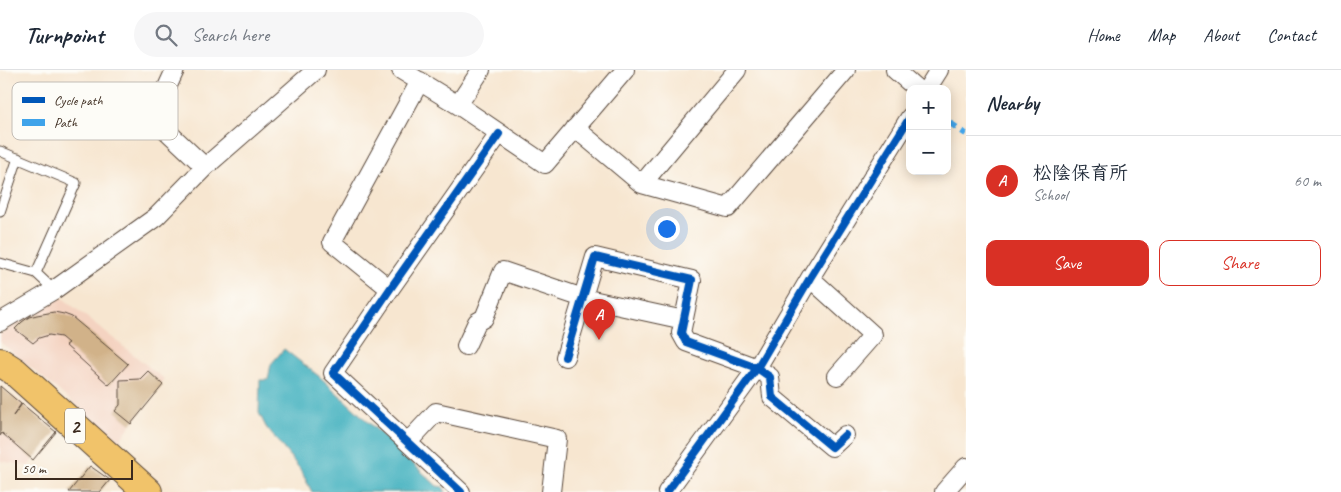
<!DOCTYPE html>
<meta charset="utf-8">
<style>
body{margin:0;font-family:Caveat,"Klee One",sans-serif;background:#f6f6f7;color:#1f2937}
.controls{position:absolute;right:15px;top:15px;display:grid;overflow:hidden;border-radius:10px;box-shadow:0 2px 12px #0003}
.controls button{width:45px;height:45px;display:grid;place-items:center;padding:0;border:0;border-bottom:1px solid #e0e1e3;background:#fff;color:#1f2937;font:25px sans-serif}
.scale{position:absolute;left:15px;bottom:12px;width:118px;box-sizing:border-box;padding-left:5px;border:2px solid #3b2a1e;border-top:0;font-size:14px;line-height:18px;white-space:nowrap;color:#3b2a1e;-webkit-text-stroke:4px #fdfcf7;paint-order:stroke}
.you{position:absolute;left:666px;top:158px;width:18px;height:18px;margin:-12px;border:4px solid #fff;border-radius:50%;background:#1a73e8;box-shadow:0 0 0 8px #1a73e833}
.badge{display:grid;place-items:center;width:32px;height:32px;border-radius:50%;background:#d93025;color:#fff;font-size:16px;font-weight:700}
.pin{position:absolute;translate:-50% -41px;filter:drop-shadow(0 1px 2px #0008)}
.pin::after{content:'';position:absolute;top:26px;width:18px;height:15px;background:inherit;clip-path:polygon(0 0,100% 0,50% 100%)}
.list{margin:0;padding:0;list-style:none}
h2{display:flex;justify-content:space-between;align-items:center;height:65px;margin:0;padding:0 20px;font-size:21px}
h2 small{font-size:16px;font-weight:400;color:#747a83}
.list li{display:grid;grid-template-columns:32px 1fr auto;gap:15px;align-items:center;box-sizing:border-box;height:90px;padding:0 20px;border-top:1px solid #e0e1e3}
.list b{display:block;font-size:19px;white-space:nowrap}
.list p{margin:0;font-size:16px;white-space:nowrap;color:#747a83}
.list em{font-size:16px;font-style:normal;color:#747a83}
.actions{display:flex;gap:10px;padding:15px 20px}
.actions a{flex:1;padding:11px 0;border:1px solid #d93025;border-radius:10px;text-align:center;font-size:18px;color:#d93025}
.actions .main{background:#d93025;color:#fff}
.icon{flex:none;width:28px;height:28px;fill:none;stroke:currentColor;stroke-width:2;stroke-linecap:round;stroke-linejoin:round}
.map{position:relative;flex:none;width:966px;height:422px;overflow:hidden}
header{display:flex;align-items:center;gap:30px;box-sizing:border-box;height:70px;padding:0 25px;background:#fff;border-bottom:1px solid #e0e1e3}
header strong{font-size:24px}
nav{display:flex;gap:28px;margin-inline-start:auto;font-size:18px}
.search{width:350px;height:45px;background:#f6f6f7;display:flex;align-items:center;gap:12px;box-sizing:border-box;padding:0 18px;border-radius:28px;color:#747a83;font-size:19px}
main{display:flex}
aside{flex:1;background:#fff}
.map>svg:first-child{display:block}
.built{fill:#f4d3c1}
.water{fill:#43b1bf;stroke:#3f6e6e}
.building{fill:#d1b289}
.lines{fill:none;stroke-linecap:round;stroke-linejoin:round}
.lane-casing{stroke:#574639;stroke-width:11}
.street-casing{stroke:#574639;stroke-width:20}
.highway-casing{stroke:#574639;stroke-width:30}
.lane{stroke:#fff;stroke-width:9}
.street{stroke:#fff;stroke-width:18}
.highway{stroke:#f1c36a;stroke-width:28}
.quiet{stroke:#3fa3ea;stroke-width:6;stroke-dasharray:12 6;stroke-linecap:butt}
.cycleway-casing{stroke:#fdfcf7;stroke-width:11}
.cycleway{stroke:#0057b8;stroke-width:8}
.labels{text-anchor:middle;stroke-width:4;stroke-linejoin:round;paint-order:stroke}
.shield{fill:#fdfcf7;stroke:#75695f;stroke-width:1}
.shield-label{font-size:20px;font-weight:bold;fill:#3b2a1e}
.key{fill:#fdfcf7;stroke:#c3bdb6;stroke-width:1}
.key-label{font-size:14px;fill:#3b2a1e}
</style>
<header>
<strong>Turnpoint</strong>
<div class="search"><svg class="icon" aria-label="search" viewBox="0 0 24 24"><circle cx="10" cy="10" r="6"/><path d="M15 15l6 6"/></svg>Search here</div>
<nav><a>Home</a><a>Map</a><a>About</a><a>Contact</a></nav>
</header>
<main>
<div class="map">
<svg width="966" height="422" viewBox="0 0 966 422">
<rect width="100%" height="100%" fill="#fdfcf7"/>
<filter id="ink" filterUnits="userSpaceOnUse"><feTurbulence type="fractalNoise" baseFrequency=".02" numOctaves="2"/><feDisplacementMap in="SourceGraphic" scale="10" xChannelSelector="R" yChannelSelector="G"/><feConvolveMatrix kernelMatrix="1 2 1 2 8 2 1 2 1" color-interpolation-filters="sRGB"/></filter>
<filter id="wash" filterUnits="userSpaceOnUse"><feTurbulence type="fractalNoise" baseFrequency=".0096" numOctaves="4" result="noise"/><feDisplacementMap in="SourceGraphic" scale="20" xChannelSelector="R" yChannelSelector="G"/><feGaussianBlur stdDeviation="1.12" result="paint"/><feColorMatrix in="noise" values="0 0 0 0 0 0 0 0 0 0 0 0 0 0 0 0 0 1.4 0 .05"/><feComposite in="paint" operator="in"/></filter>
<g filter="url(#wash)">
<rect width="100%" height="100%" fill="#f7e6d0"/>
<path class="built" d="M60,226l104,83 -45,62 -119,-99v-8z
M0,316l56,46 -28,34 -28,-5z"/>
<path class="water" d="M284,279l36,28 117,109 6,1 3,5h-134l-12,-23 -34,-42 -7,-14 1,-33h8l3,-16z"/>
<g id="blocks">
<path class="building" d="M54,242l10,2 8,3 56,47 -19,21 -44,-40 3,-2 -7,-6 -12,-2 -10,3 -6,5 -18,-14 7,-7 7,-5 8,-2z
M148,301l15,14 -32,39 -16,-13 5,-6v-25l20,-1z
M0,316l21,18 -8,12 9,-12 34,28 -23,28 -31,-27 -2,3z
M90,396l20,14 -10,12h-31z"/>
</g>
</g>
<g filter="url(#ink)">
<use href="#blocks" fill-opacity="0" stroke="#574639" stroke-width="1"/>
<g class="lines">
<defs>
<path id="lane" d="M0,81l76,32 -40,90
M0,142l18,-54
M0,193l36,10 18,17"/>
<path id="street" d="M175,0l-22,48 52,49
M401,0l57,35 87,59 80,-94
M895,0l22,19
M927,19l12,-19
M458,35l23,-35
M575,58l67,56 86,24 118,-138
M642,114l95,-114
M810,208l63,57 -36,41
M390,219l-58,-47 88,-161
M0,252l54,-32 102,-73 49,-50 111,-97
M466,276l11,-24 7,-4 19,-47 80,27 101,22
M565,287l30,-100 97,23 -11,53 5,9 71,26 13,9 2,20 60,50 13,-12
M408,372l28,-30 121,27 -6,53
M461,422l-128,-119 57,-84 109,-155
M667,422l90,-124 53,-90 100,-161
M944,422l22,-25"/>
<path id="highway" d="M0,292l14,9 134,121"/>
</defs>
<use href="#lane" class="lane-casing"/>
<use href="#street" class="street-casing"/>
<use href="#highway" class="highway-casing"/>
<use href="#lane" class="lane"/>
<use href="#street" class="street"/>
<use href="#highway" class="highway"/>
<path class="quiet" d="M947,51l19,13"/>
<defs>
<path id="cycleway" d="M565,287l30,-100 97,23 -11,53 5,9 71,26 13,9 2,20 60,50 13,-12
M461,422l-128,-119 57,-84 109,-155
M667,422l90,-124 53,-90 100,-161"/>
</defs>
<use href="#cycleway" class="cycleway-casing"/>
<use href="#cycleway" class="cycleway"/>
</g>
</g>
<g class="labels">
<rect class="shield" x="65" y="338.5" width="20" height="35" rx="4"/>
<g class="shield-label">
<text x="75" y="363">2</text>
</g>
</g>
<rect x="12" y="12" width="166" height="58" rx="8" class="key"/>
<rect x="22" y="27" width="23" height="6" fill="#0057b8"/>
<rect x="22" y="49" width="23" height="7" fill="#3fa3ea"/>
<g class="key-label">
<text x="54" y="35">Cycle path</text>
<text x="54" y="57">Path</text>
</g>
</svg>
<div class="controls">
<button>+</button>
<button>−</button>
</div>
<div class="scale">50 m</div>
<div class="you"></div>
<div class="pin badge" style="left:599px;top:270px">A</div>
</div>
<aside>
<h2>Nearby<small></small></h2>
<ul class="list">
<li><span class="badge">A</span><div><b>松陰保育所</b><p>School</p></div><em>60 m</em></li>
</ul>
<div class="actions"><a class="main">Save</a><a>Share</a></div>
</aside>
</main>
